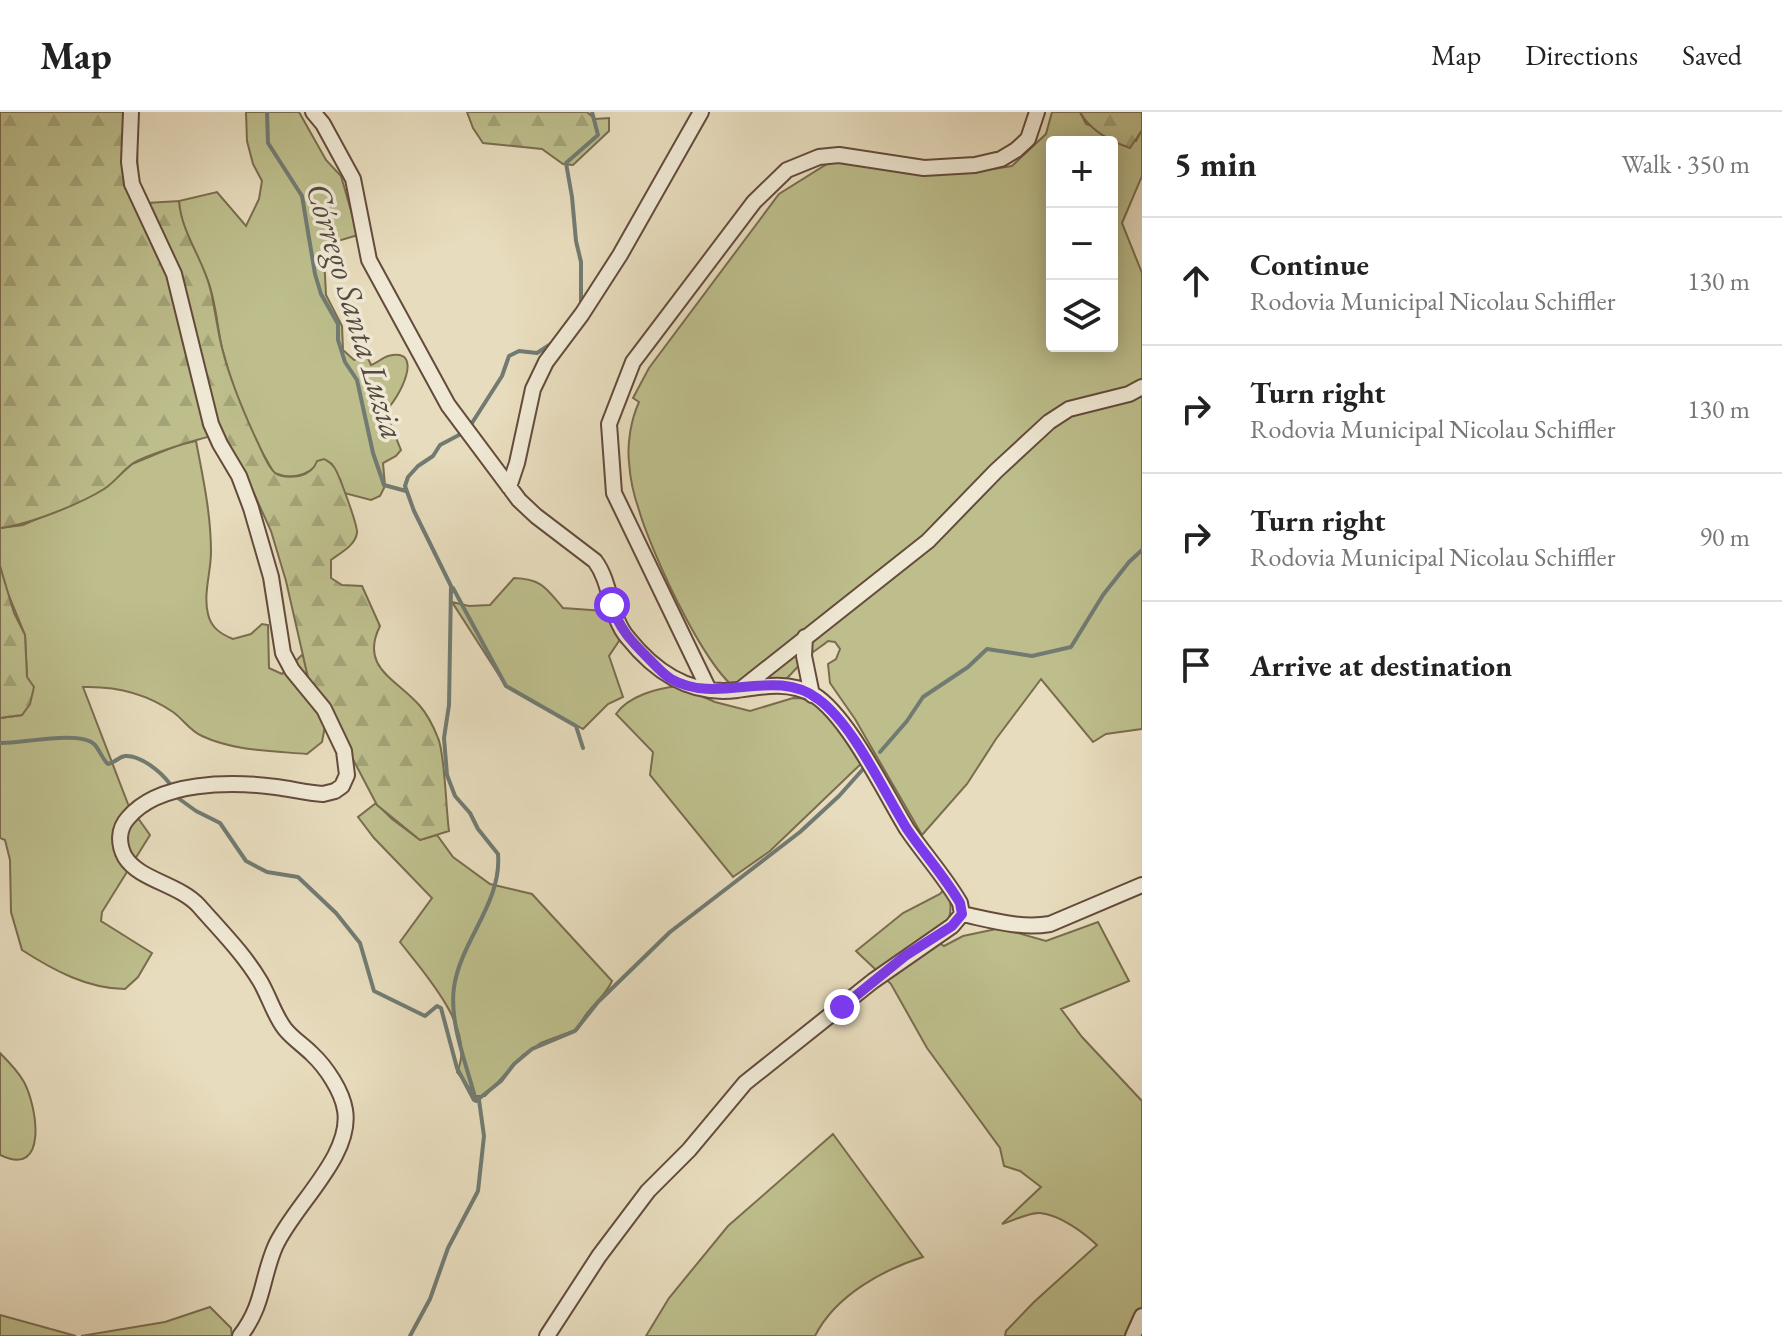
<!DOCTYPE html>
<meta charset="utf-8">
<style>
body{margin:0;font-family:"EB Garamond",serif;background:#f6f6f6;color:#222}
.controls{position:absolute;right:24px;top:24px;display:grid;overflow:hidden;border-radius:8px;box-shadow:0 4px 20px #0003}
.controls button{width:72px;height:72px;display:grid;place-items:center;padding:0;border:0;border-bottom:2px solid #e0e0e0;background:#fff;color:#222;font:40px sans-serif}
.stop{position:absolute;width:24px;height:24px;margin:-18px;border:6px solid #7c3aed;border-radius:50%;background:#fff}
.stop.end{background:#7c3aed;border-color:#fff;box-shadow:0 2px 8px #0008}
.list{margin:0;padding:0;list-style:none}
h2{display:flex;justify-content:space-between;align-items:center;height:104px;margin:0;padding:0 32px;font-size:34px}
h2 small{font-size:26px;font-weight:400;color:#767676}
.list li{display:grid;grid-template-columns:52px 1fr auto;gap:24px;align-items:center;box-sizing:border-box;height:128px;padding:0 32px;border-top:2px solid #e0e0e0}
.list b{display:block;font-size:30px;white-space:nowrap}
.list p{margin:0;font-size:26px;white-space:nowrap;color:#767676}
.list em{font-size:26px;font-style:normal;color:#767676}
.icon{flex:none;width:44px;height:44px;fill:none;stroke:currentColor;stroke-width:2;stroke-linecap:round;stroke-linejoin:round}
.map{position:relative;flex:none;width:1142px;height:1224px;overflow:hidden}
header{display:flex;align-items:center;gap:48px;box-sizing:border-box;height:112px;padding:0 40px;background:#fff;border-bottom:2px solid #e0e0e0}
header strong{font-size:38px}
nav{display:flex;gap:44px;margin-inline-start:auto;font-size:28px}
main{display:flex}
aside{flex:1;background:#fff}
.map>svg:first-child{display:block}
.grass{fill:#bdbe8c;stroke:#7a6c4e;stroke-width:2;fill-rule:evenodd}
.forest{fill:url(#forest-firs);stroke:#7a6c4e;stroke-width:2}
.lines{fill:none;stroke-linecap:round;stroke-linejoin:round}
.stream{stroke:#717b72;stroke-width:4}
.minor-casing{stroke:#644b3b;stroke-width:18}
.minor{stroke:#efe8d4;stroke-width:14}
.route{stroke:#7c3aed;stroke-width:10}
.labels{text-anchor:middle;stroke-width:7;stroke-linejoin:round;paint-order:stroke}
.water-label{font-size:34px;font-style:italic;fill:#544b41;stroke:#efe8d4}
</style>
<header>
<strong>Map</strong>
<nav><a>Map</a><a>Directions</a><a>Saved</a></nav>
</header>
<main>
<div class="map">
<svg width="1142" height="1224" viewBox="0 0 1142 1224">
<defs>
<pattern id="forest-firs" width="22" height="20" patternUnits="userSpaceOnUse" patternTransform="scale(2)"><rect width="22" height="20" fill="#bdbe8c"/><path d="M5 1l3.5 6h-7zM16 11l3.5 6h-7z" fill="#a3a378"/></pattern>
</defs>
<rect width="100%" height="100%" fill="#e7dcbd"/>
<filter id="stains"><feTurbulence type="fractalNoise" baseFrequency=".0025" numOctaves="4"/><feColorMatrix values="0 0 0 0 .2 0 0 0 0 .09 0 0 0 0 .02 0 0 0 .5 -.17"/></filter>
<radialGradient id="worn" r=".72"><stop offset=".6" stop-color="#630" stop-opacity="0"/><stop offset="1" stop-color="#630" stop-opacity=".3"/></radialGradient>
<path class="grass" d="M246,0h53l27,48 15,16 17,59 -24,7 -10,14 2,39 16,31 1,24 11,10 13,-4 4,9c6,-2 11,-7 17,-9 39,-10 10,45 -3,55l16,39 -5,6 -13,7 2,23 -5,10 -9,4 -27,-7 -4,-14 -25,-12c-12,10 -26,12 -41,6 -23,-38 -41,-82 -52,-125 -5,-22 -6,-46 -14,-67 -10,-26 -28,-52 -29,-80l38,-9 29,34 13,-27 3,-18 -9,-17 -6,-23z
M1052,0h28l6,12 50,17 6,-11v46l-20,47 20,50v456l-36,5 -13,8 -52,-63 -45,60 -29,45 -45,51 -67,-116 -25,-36 -2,-19 8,-5 4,-10 -5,-7 -7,-1c-6,5 -14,10 -20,15 -17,16 -31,41 -58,39 -37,-2 -101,-149 -111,-185 -5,-14 -9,-32 -10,-48 -2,-19 2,-42 10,-60l-6,-4 16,-30 130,-174 48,-30 21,-5 29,-1 90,15 45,-7 34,-32zM1052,30h60v204h-60z
M196,329c7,37 15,73 15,111 0,20 -8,42 -3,62 3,14 13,20 25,25l18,-5 11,-10 6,1 1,43 13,6 21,-20 9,41 13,31 -3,16 -15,12c-35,-3 -73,-3 -105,-18 -12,-5 -19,-17 -29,-24 -26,-18 -58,-26 -90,-25l45,117 22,31 -48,77 -1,9 51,32 -14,24 -13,12c-37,0 -72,-19 -103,-39l-11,-38 -1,-52 -5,-20 -5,-2v-120l22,-3 5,-38 -2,-42 -21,-51 -4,-18v-38l23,-3 81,-36 28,-25 46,-19z
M514,466c28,1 32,10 49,30l42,3 17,4 -1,23 -12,18 14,41 -15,7 -25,25 -77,-43 -54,-84 17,4 21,-1z
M678,574l37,16 35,9 43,-13 27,1 46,60 -96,92 -37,26 -83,-102 3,-23 -37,-38c12,-18 42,-26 62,-28z
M376,691l16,16 28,21 17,-5 16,22 37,27 42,10 80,87c-9,20 -27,28 -34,48l-37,14 -18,12 -38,41h-9l-19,-24c20,-42 -32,-98 -57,-130l32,-44 -58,-60 -16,-21z
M947,774c7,24 4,35 -11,55l8,5 19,-10 33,-7 11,1 39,11 52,-19 31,59 -68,28 21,28 60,64v235h-137l1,-5 28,-29 63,-57c-14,-13 -37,-30 -57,-32 -11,-1 -27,8 -38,11l39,-37 -21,-16 -16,-5 -4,-18 -73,-100 -36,-64 -35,-33 47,-38 37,-19z
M0,941c9,9 18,18 24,29 13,24 25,97 -24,73z
M833,1022l90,123c-41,13 -88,39 -108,79h-169l23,-38 59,-72z
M210,1195l21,21 1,8h-151l84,-14z
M0,1203l76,21h-76z"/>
<path class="forest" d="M0,0h136l2,73 9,18 32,-2c2,31 24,58 31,87 5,20 7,40 12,60 8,32 21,63 35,93 5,10 10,25 18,32 7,5 17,4 24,3 9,-2 15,-6 18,-15l7,-2c5,3 7,3 10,8 5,7 24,59 23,66 -2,13 -17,20 -26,27v18l11,7 20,1 18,40c-21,42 17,53 40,80 7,8 14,22 18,32 7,15 8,73 11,93l-29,9 -43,-35 -31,-59 -34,-51 -26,-114 -15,-50 -20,-44 -31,-52c-12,0 -77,21 -88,29 -10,7 -17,18 -28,25 -24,15 -76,36 -104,39z
M467,0h120l8,7 14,-1v13l-36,34 -10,-1 -21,-15 -59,-6 -10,-15z
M1080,0h62v18l-12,18c-20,-7 -40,-17 -50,-36z
M0,454l14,47 11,22 2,42 7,10 -4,17 -8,11 -22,3z"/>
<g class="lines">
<path class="stream" d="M267,0l1,31 34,53 13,78 6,20 17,30v16l7,22 12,18 16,73 11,32 22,6
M581,194v-44l-5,-21 -4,-44 -6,-34 32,-28 -6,-23
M472,311l30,-47 7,-20 10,-5 18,2 17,-11
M459,323l-19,10 -7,11 -15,10 -10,11 -3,9 9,25 37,75 -2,119 -5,33 3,37 8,21 15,17 8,16 20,25c4,49 -37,86 -44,133 -5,37 13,78 22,114
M453,476l53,98 70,40 7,22
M0,631c20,1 79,-13 94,1 6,6 8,15 14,20 7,-1 10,-7 17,-8 16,-1 36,16 45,28
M880,640l27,-31 16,-24 45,-30 19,-18 45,7 39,-9 32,-52 26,-33 13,-12
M178,686l18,13 24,12 26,38 21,11 31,5 38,36 24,30 14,48 51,25 12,-10 4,2 16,60 17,32
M476,989l25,-20 13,-17 18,-15 43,-18 23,-29 72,-70 130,-100 39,-36 25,-28
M410,1224l20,-37 18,-51 30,-57 6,-55 -5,-36"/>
<defs>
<path id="minor" d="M131,0l-2,50 3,22 42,90 37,150 9,20 19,32 12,32 20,69 12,76 9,17 32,39 20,42 3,24 -5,11 -7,5 -12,3c-16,-1 -31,-5 -47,-7 -45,-6 -117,-6 -148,31 -10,11 -10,26 -3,39 14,23 54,27 74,49 21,24 45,48 61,75 9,15 14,34 25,48 7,9 18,16 27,25 14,13 30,37 33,56 8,46 -52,96 -70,137 -14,33 -11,58 -35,89
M313,0l10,12 30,55 16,81 79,145 71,95 17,16 59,45c17,23 14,55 33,77 28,35 63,58 109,52 26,-4 53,-9 77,5 34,21 71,98 93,134 17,25 38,48 53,74l2,11 -10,12 -79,55 -128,102 -56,67 -41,41 -49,65 -52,80
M509,375l8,-24 16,-74 13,-27 36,-48 38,-59 81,-143
M805,525l-1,19 8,39
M741,577l187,-148 68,-70 53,-49 20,-13 60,-15 13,-7
M709,578l-95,-197 -5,-69 24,-62 121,-160 33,-32 32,-13 20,-2 85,13 51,-3 26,-6 15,-9 12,-11 9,-27
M962,802c29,6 58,15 88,10l92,-39
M1133,1224l9,-20"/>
</defs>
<use href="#minor" class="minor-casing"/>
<use href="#minor" class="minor"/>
</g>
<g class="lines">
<path class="route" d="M612,493c7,24 20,37 37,54 7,7 14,15 22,20 47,27 104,-13 147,20 35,25 66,93 89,130 17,25 38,48 53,74l2,11 -10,12 -47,30 -63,51"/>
</g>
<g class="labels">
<g class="water-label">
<text transform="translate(356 199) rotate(73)" y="12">Córrego Santa Luzia</text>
</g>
</g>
<rect width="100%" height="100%" filter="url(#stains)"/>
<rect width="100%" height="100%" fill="url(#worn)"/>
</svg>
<div class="controls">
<button>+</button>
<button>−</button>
<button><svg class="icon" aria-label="layers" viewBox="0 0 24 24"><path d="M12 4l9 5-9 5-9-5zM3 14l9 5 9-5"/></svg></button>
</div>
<div class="stop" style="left:612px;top:493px"></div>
<div class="stop end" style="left:842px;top:895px"></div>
</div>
<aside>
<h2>5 min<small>Walk · 350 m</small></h2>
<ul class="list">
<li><svg class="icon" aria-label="ahead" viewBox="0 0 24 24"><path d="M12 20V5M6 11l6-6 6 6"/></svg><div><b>Continue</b><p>Rodovia Municipal Nicolau Schiffler</p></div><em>130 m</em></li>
<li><svg class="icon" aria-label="right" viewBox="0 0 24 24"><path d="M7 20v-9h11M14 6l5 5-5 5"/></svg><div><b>Turn right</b><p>Rodovia Municipal Nicolau Schiffler</p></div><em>130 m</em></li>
<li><svg class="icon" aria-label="right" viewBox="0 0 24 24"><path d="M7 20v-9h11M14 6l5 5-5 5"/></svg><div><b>Turn right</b><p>Rodovia Municipal Nicolau Schiffler</p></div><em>90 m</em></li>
<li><svg class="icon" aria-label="arrive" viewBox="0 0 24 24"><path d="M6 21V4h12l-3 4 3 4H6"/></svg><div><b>Arrive at destination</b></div></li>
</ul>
</aside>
</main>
